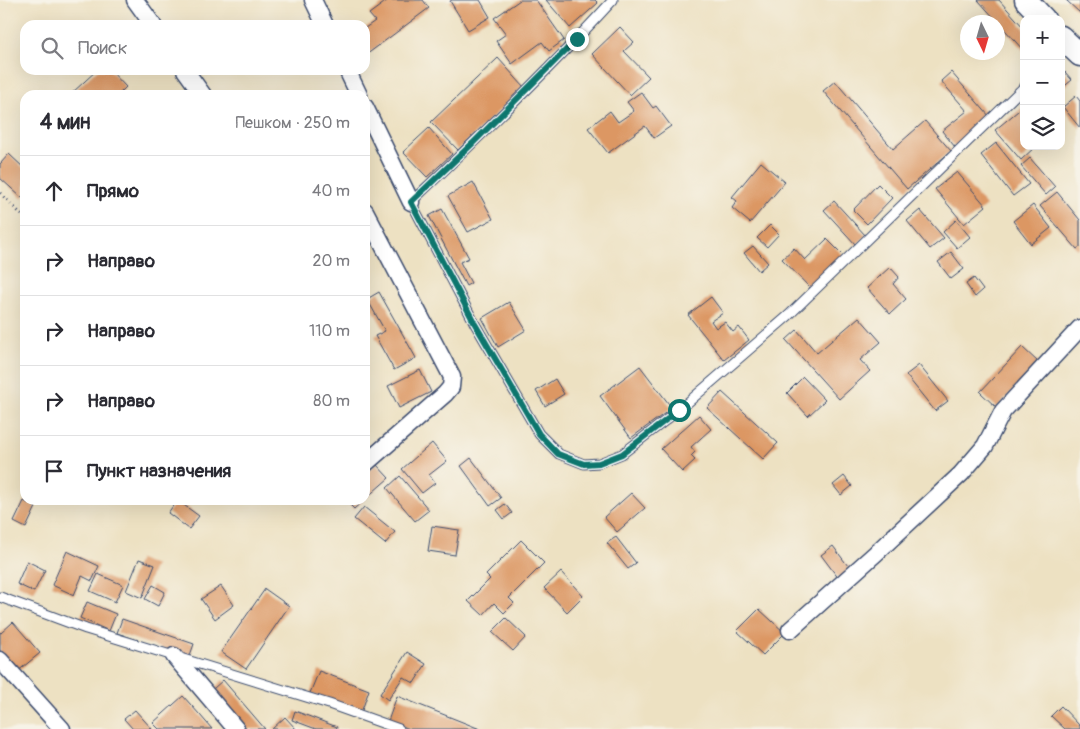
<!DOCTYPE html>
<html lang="ru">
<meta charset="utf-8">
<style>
body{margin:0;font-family:Pangolin,sans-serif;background:#f7f7f7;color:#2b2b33}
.controls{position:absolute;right:15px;top:15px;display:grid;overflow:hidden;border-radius:10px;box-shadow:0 5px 20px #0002}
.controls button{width:45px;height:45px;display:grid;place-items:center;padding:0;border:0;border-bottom:1px solid #e1e1e2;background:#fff;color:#2b2b33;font:25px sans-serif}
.compass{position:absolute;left:960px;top:15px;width:45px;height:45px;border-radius:50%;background:#fff;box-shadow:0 5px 20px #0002;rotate:175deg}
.stop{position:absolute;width:15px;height:15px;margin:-11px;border:4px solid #0f766e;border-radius:50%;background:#fff}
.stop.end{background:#0f766e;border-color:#fff;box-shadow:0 1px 5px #0008}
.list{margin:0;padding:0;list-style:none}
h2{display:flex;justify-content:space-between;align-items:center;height:65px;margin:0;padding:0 20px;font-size:21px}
h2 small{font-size:16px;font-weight:400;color:#7c7c81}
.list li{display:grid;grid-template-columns:32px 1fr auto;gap:15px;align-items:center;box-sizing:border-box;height:70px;padding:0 20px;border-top:1px solid #e1e1e2}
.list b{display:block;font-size:19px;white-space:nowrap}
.list em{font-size:16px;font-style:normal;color:#7c7c81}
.icon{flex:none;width:28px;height:28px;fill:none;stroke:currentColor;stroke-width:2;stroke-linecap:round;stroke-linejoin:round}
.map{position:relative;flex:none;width:1080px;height:729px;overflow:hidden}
.search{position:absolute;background:#fff;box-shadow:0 5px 20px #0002;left:20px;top:20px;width:350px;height:55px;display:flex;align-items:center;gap:12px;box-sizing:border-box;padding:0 18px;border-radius:15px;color:#7c7c81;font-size:19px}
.panel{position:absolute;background:#fff;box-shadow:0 5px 20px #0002;left:20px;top:90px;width:350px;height:415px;border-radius:15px}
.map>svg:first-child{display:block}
.building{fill:#dc9764}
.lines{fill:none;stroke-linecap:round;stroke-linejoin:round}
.lane-casing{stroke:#3a4a6d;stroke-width:11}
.street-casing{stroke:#3a4a6d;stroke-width:19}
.secondary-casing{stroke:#3a4a6d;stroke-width:25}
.path{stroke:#3a4a6d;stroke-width:3;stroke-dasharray:1 4;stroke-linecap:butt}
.lane{stroke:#fff;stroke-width:9}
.street{stroke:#fff;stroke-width:16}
.secondary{stroke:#fff;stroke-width:22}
.route{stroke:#0f766e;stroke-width:6}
</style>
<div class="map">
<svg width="1080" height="729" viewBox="0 0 1080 729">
<rect width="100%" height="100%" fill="#f7f3e8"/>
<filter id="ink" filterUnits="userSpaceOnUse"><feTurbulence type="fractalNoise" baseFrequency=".02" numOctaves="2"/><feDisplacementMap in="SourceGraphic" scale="10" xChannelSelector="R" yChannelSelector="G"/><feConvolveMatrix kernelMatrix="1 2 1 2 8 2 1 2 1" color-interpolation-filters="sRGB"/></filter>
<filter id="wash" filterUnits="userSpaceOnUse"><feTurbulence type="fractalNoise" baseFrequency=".0096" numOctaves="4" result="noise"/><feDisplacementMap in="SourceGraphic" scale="20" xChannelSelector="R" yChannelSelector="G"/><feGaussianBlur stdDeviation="1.12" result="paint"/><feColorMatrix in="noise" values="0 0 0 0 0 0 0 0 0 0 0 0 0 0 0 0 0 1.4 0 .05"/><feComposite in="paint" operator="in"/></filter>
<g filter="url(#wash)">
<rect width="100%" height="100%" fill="#ede1c2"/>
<g id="blocks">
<path class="building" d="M388,0h35l6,8 -63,47 -1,-27 10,-7 -6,-7z
M452,0h28l10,17 -22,13 -18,-29z
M520,0h16l28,40 -15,11 -7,-9 -30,22 -16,-23 10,-7 -12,-16z
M546,0h49l3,3 -28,25z
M978,0h21l25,28v23z
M1066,0h14v13z
M620,27l14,15 -10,9 25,26 -19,18 -38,-41z
M498,58l26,29 -66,63 -27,-28z
M97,70h13l16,17 -8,8h-44l-2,-2z
M1064,71l8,9 -11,9v-16z
M951,72l39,45 -35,30 -13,-16 25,-20 -26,-30z
M835,81l58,68 32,-28 26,30 -44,38 -84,-98z
M641,92l12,16 3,-2 15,20 -17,12 -9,-12 -37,27 -20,-25 22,-17 8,11 16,-11 -7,-9z
M1076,96l4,5v27l-17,-21z
M1024,106v40h12l-15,14 -26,-30z
M429,128l23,26 -25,23 -24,-25z
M996,143l33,41 -16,12 -32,-41z
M9,154l16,15v25l-3,4 -22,-20v-14z
M1030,158l25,29 -9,8 -25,-29z
M761,162l24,20 -35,41 -18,-15 5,-7 -5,-4z
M957,172l29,34 -22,18 -29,-35z
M473,182l20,37 -25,13 -20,-36z
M878,184l14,14 -25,26 -14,-14z
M1057,192l23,28v27l-3,2 -37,-43z
M834,201l32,35 -10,9 -32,-35z
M1033,205l18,23 -20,16 -18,-23z
M442,209l27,49 -9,4 11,21 -5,3 -37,-70z
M920,210l24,28 -14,11 -23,-28z
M956,220l14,17 -13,11 -14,-16z
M770,225l9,9 -12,13 -10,-9z
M827,239l17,17 -33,33 -29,-30 12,-11 11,12z
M753,246l15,17 -9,8 -15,-18z
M951,252l13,17 -13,10 -13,-17z
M890,267l9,10 -6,7 13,15 -16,15 -23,-26z
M974,278l9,12 -8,7 -9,-13z
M379,292l37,66 -22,12 -19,-34 10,-5 -18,-32z
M711,297l12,16 -12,8 5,7 9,-6 8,10 6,-5 10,13 -25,20 -36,-45z
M509,302l17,28 -28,17 -16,-29z
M859,317l22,25 -21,18 10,11 -31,28 -53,-59 11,-10 20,23z
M1022,347l17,16 -42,45 -17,-16z
M919,365l29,36 -13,10 -29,-36z
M640,366l32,42 -41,30 -31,-42z
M420,370l11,22 -32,16 -11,-22z
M803,377l22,23 -17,16 -21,-23z
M555,379l9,15 -19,12 -9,-15z
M722,392l56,51 -15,16 -56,-51z
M699,415l12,14 -20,18 4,5 -4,4 4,4 -13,12 -21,-23z
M432,443l15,18 -18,14 6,8 -13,10 -20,-24z
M471,458l30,40 -11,8 -29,-40z
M376,464l13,14 -24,21v-25z
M400,476l29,34 -14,11 -28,-33z
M844,476l8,10 -11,9 -8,-10z
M631,493l14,15 -28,24 -13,-15z
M177,500l22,16 -10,13 -21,-16z
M345,500h19l-10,9z
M24,501l12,6 -10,21 -12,-6z
M505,504l7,9 -8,6 -7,-9z
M364,507l31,25 -10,12 -31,-25z
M432,526l27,4 -4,25 -27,-4z
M616,537l20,26 -8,6 -21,-26z
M521,540l23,23 -35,35 5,5 -10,10 -10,-10 -11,12 -15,-14 22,-22 -4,-4z
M833,546l18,24 -12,9 -18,-24z
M67,551l32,15 -7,15 -10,-5 -8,19 -22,-10z
M139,559l16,6 -13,33 -16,-7z
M27,561l18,9 -11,22 -17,-8z
M561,572l22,24 -16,16 -23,-24z
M98,574l25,11 -8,17 -25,-11z
M153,585l12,7 -7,14 -13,-7z
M221,586l13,19 -19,14 -14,-20z
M265,589l24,17 -43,63 -25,-17z
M87,602l29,12 -7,17 -29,-13z
M759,609l26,24 -22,22 -26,-24z
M506,618l20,19 -13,14 -21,-19z
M122,619l72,25 -5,14 -72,-25z
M13,622l27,31 -23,19 -17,-20v-20l1,1z
M407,652l19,12 -12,19 -11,-6 -15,23 -8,-6z
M319,671l50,19 -8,23 -51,-20z
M223,680l42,49h-18l-34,-40z
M183,696l17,19 12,14h-53l-6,-6z
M397,696l83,33h-70l-22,-8z
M1061,706l19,20v3h-15l-14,-13z
M135,710l17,19h-19l-9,-10z
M295,711l42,16 -1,2h-20l-24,-9z
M285,717l11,12h-24z"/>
</g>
</g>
<g filter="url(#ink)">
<use href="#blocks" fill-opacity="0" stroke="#3a4a6d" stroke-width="1"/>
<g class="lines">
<defs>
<path id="lane" d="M613,0c-64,70 -133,137 -202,202l64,122 64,110 20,20 25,10 15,-1 23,-9 57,-44 109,-94 236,-229
M0,597l86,32 243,75 70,25"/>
<path id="street" d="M135,0l18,25
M313,0l12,25
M185,70l18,25
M347,70l12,25
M365,107l46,95
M365,211l87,166 -1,10 -6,7 -80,70
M790,630l85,-76 86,-80 24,-28 18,-35 77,-83
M174,656l62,73
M0,660l62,69"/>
<path id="secondary" d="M1026,0l18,19
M1061,37l19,18"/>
</defs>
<use href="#lane" class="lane-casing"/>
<use href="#street" class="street-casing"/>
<use href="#secondary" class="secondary-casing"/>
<path class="path" d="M0,193l25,25"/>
<use href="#lane" class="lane"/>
<use href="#street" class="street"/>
<use href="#secondary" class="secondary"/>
</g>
</g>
<g class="lines" filter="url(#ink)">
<path class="route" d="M577,39l-104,104 -62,59 64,122 64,110 19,20 26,10 15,-1 23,-9 57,-44"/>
</g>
</svg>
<div class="controls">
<button>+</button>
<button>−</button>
<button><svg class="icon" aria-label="layers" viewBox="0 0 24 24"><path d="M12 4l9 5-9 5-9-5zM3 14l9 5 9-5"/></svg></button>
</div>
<svg class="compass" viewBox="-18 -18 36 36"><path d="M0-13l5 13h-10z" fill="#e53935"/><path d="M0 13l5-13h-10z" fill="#7c7c81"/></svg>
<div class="stop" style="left:679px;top:410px"></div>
<div class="stop end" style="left:577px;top:39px"></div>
<div class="search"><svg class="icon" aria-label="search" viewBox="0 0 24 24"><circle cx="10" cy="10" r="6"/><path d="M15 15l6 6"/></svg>Поиск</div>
<section class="panel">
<h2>4 мин<small>Пешком · 250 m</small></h2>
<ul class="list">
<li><svg class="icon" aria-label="ahead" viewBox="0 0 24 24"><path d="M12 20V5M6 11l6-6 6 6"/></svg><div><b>Прямо</b></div><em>40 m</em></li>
<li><svg class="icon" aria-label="right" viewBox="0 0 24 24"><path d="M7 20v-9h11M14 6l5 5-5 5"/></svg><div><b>Направо</b></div><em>20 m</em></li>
<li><svg class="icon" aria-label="right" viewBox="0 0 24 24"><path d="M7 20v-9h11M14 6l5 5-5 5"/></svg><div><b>Направо</b></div><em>110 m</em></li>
<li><svg class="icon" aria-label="right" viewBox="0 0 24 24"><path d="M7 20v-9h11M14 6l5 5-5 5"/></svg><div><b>Направо</b></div><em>80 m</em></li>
<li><svg class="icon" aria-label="arrive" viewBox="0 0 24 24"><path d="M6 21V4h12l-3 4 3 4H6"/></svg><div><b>Пункт назначения</b></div></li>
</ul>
</section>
</div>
